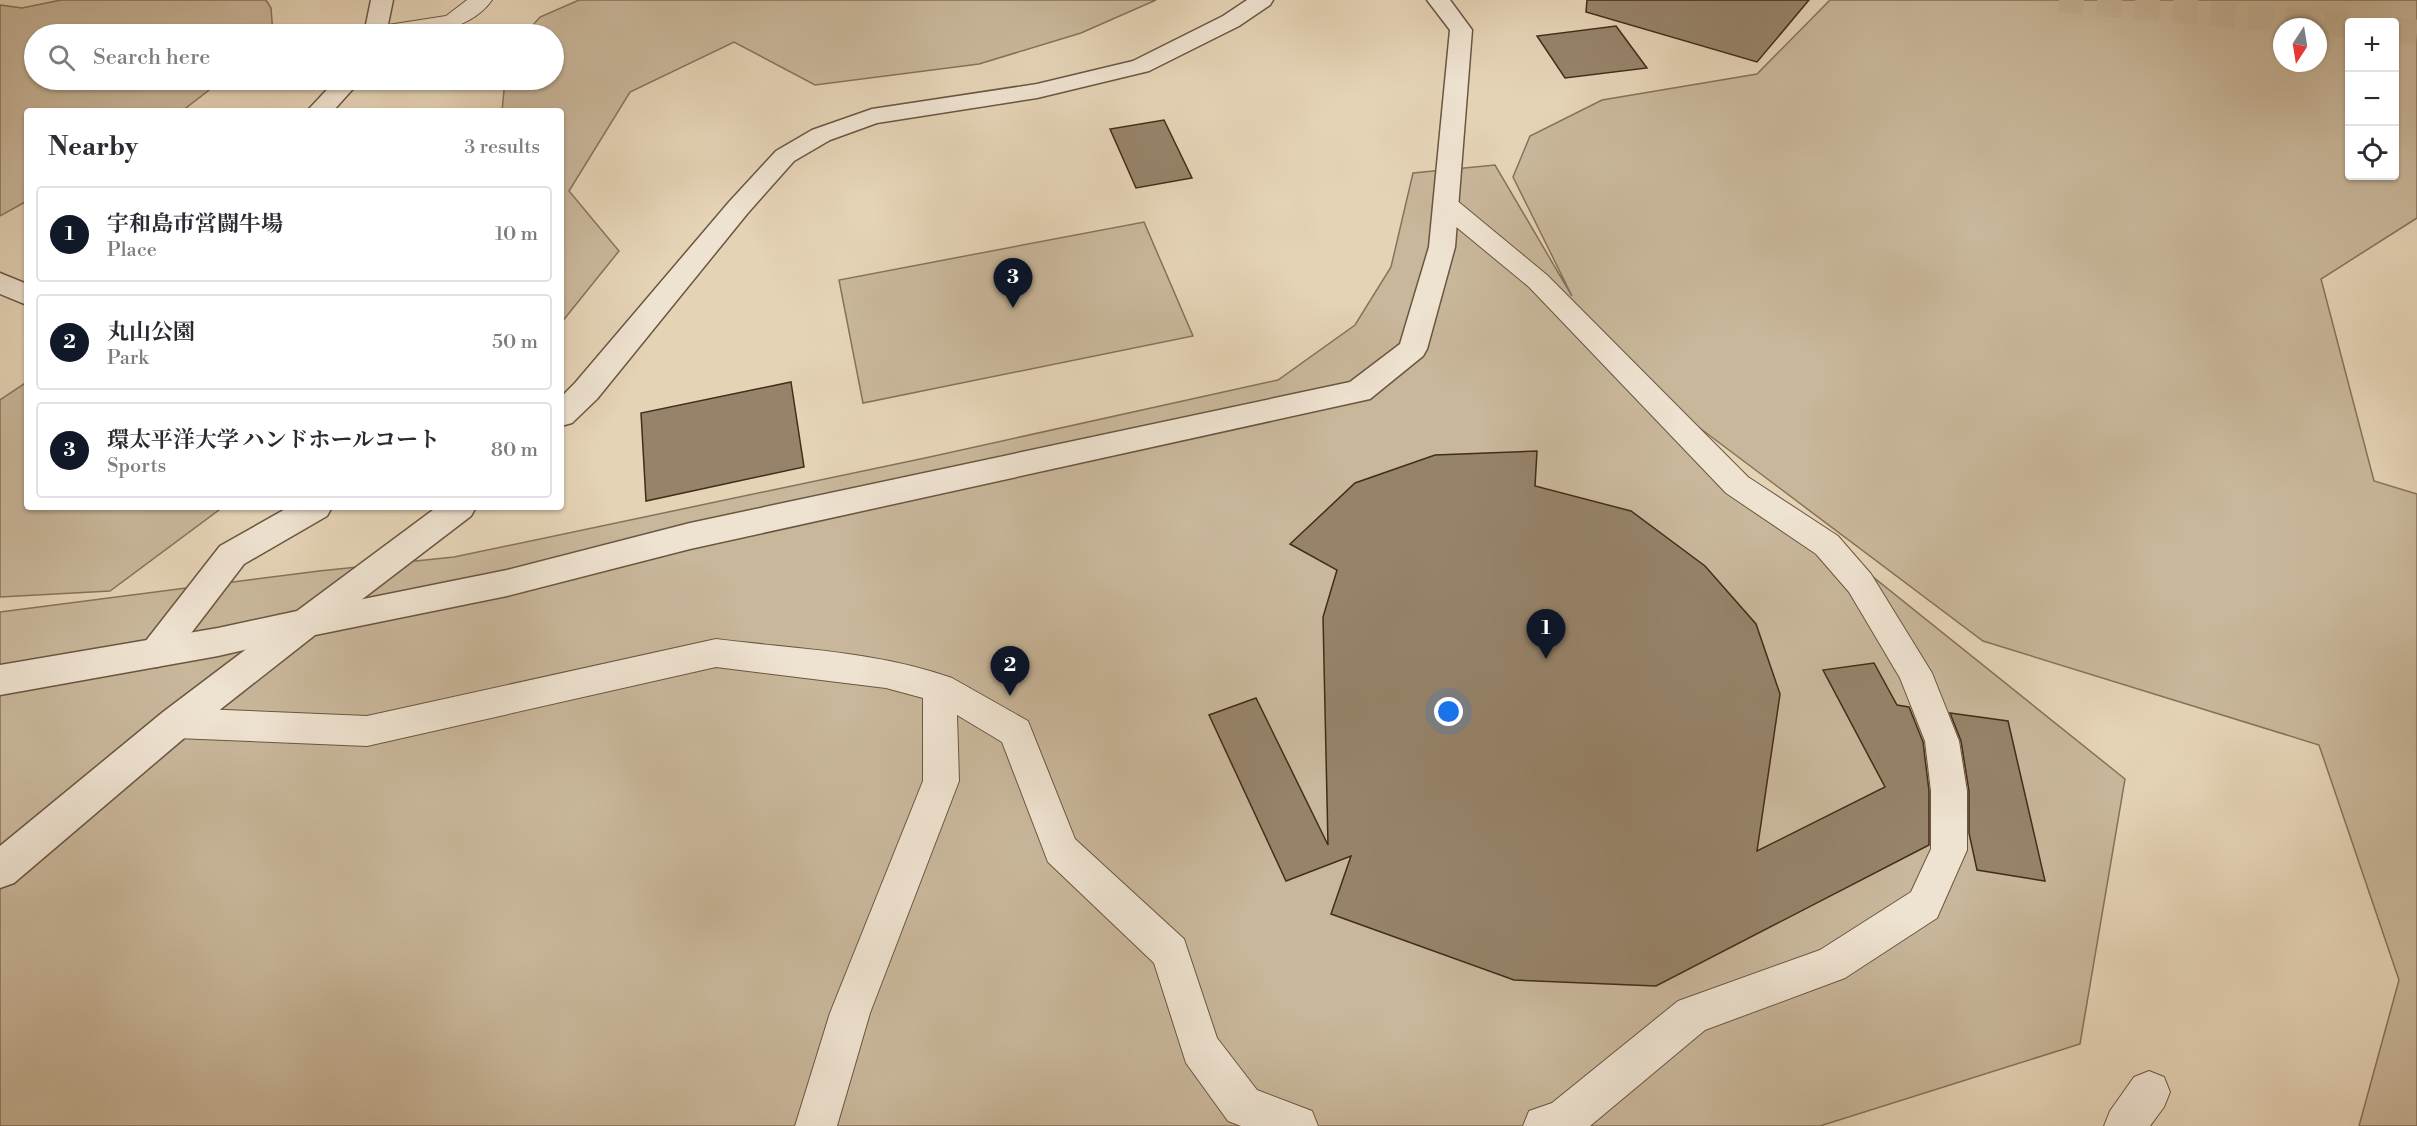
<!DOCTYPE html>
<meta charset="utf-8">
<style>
body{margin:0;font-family:"Libre Bodoni","Noto Serif JP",serif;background:#f2f2f3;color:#2b2b33}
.controls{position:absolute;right:18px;top:18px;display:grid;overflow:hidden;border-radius:6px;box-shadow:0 2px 4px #0004}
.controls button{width:54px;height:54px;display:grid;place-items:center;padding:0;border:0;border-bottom:2px solid #e1e1e2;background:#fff;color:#2b2b33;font:30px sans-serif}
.compass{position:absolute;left:2273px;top:18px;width:54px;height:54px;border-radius:50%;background:#fff;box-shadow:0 2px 4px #0004;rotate:192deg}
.you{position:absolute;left:1449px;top:712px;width:21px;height:21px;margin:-15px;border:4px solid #fff;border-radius:50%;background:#1a73e8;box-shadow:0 0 0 9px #1a73e833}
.badge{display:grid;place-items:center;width:39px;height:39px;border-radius:50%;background:#111827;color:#fff;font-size:20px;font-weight:700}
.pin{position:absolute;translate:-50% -50px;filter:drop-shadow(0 2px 3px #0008)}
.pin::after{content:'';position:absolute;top:32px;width:21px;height:18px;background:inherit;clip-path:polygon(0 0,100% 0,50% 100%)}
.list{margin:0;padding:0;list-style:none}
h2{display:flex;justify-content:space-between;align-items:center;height:78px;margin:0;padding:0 24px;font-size:26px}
h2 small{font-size:20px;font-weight:400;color:#7c7c81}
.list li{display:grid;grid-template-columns:39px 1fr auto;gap:18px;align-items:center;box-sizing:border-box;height:96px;margin:0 12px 12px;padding:0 12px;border:2px solid #e1e1e2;border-radius:6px}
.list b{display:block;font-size:22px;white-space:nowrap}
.list p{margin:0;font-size:20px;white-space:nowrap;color:#7c7c81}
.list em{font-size:20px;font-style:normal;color:#7c7c81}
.icon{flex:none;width:33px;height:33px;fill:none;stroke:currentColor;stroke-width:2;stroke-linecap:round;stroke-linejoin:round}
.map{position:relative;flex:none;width:2417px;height:1126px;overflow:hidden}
.search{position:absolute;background:#fff;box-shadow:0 2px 4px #0004;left:24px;top:24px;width:540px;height:66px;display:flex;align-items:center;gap:15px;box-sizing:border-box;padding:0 21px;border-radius:33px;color:#7c7c81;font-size:22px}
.panel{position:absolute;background:#fff;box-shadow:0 2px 4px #0004;left:24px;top:108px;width:540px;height:402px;border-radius:6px}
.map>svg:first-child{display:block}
.green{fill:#c9b79b;stroke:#86725a;stroke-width:1.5;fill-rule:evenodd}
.building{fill:#97836a;stroke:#422d18;stroke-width:1.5}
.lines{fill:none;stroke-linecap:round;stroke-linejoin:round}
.trunk-tunnel{stroke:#c4b296;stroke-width:25;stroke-dasharray:25 13;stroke-linecap:butt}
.service-casing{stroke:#6b5640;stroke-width:2}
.minor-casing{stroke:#6b5640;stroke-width:3}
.tertiary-casing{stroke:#6b5640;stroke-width:3}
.service{fill:#eee2d0;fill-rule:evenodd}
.minor{fill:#eee2d0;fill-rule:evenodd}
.tertiary{fill:#eee2d0;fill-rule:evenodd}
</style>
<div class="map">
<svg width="2417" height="1126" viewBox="0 0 2417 1126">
<rect width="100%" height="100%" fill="#e5d3b6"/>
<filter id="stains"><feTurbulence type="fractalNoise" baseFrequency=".00333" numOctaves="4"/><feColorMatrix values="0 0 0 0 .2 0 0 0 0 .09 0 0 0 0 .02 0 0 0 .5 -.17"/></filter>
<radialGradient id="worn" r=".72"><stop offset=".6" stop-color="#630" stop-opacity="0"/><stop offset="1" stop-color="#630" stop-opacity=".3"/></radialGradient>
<path class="green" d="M61,0h205l5,8 2,26h-239v46h188l-40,31h-155v90l-27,15v-211l22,3z
M579,0h577l-75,33 -102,31 -164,21 -81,-43 -104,50 -61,99 50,60 -58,72v-212h-59l3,-31h49v-46h-29l15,-17z
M1830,0h587v218l-96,61 53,202 43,13v632h-58l40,-146 -80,-235 -336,-104 -306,-230 24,28 424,340 -45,265 -260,82h-1820v-514l319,-41 135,-14 471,-99 353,-78 77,-55 36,-58 22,-94 82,-8 77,131 -59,-119 17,-41 72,-36 155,-26zM2350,22h44v154h-44zM2282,27h36v36h-36z
M1144,222l49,114 -330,67 -24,-123z
M27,382v125h196l-113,84 -110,6v-197z"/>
<path class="building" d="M1587,0h222l-52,62 -171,-50z
M1616,26l31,42 -82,10 -28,-42z
M1164,120l28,58 -56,10 -26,-59z
M791,382l13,85 -158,34 -5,-88z
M1537,451l-2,35 96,25 74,55 51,58 24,70 -23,157 128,-64 -62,-117 51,-7 23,42 12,2 14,35 6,49v54l-273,141 -142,-6 -183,-66 20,-58 -65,25 -77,-166 47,-17 72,147 -5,-228 14,-47 -47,-26 65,-61 80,-28z
M1950,713l58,8 37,160 -68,-11 -8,-37v-42l-8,-50z"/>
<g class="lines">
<path class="trunk-tunnel" d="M2059,0l291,26
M2394,30l23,2"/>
<defs>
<path id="service" d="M467,0h25c-26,37 -88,38 -128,34l3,-5 8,-2 71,-11z
M1446,197l9,2 92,76 201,202 90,59 33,38 61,99 27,68 8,50v59l-30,68 -92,60 -140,52 -115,96h-67l6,-15 23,-8 126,-102 142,-51 91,-58 20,-43v-58l-6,-50 -25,-63 -51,-86 -33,-38 -90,-61 -197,-206 -92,-76 -4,-6 4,-6z
M716,639c78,10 161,12 236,39l76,43 47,118 109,100 33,99 40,52 55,21 6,15h-77l-13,-5 -42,-58 -32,-100 -106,-101 -46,-120 -45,-27 2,66 -89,232 -33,113h-42l35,-113 93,-232v-83l-37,-10 -170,-21 -349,79 -191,-8 -12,-4 -5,-11 5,-11 12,-4 191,8z
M2149,1071l15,6 6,15 -6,15 -14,19h-46l6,-15 24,-34z"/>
<path id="minor" d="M371,0h22l-7,34h-22z
M1427,0h23l22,30 -17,217 -28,102 -4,7 -53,43 -680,150 -183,47 -192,39 -126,99 -175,149 -14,5v-42l163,-134 131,-99 213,-43 183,-47 660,-141 50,-38 29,-97 21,-217z
M336,80h25l-28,31h-26z
M0,273l27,11v21l-27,-11z
M289,507h43l-5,9 -83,48 -75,98 -12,5 -12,-5 -5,-10 5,-10 75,-96z"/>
<path id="tertiary" d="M1247,0h26l-3,5 -31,21 -90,45 -112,27 -160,25 -47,17 -36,21 -47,53 -150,185 -25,24 -11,3v-29l14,-14 154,-181 47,-51 36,-21 60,-21 165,-25 96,-23 90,-45z
M437,507h39l-5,9 -153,117 -100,23 -218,39v-30l218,-37 79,-17z"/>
</defs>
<use href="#service" class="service-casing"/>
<use href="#minor" class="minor-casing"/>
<use href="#tertiary" class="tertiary-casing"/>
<use href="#service" class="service"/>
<use href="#minor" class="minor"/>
<use href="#tertiary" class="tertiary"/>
</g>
<rect width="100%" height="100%" filter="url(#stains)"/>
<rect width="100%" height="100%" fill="url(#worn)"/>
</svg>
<div class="controls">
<button>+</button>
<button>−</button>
<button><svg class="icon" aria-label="locate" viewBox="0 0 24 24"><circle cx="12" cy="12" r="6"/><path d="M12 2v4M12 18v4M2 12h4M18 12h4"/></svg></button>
</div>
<svg class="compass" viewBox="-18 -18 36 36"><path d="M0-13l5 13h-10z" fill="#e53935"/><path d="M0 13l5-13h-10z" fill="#7c7c81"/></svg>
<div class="you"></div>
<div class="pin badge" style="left:1546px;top:659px">1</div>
<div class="pin badge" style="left:1010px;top:696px">2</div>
<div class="pin badge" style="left:1013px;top:308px">3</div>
<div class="search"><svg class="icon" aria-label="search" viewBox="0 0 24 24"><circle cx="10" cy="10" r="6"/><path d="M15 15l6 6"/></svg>Search here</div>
<section class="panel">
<h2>Nearby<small>3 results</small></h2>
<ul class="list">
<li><span class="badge">1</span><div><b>宇和島市営闘牛場</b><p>Place</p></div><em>10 m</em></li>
<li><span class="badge">2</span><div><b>丸山公園</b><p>Park</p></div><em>50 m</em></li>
<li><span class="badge">3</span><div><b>環太平洋大学 ハンドホールコート</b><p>Sports</p></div><em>80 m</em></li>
</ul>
</section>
</div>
